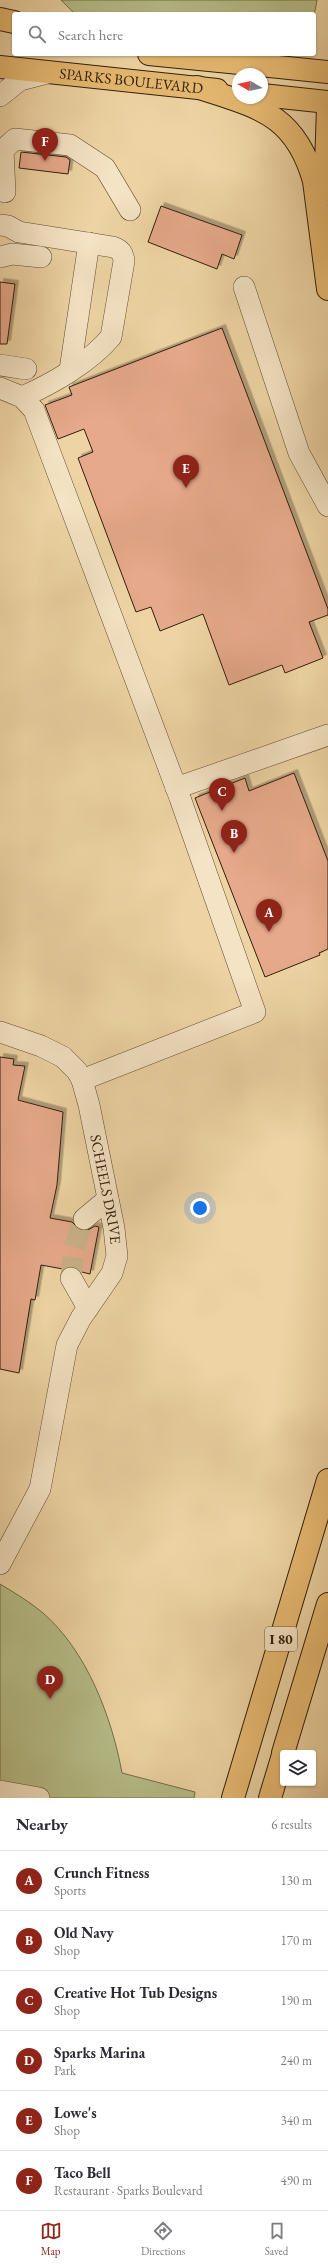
<!DOCTYPE html>
<meta charset="utf-8">
<style>
body{margin:0;font-family:"EB Garamond",serif;background:#f7f7f7;color:#2b2b33}
.controls{position:absolute;right:12px;bottom:12px;display:grid;overflow:hidden;border-radius:4px;box-shadow:0 1px 3px #0004}
.controls button{width:36px;height:36px;display:grid;place-items:center;padding:0;border:0;border-bottom:1px solid #e1e1e2;background:#fff;color:#2b2b33;font:20px sans-serif}
.compass{position:absolute;left:232px;top:68px;width:36px;height:36px;border-radius:50%;background:#fff;box-shadow:0 1px 3px #0004;rotate:279deg}
.you{position:absolute;left:200px;top:1208px;width:14px;height:14px;margin:-10px;border:3px solid #fff;border-radius:50%;background:#1a73e8;box-shadow:0 0 0 6px #1a73e833}
.badge{display:grid;place-items:center;width:26px;height:26px;border-radius:50%;background:#8f2418;color:#fff;font-size:13px;font-weight:700}
.pin{position:absolute;translate:-50% -33px;filter:drop-shadow(0 1px 2px #0008)}
.pin::after{content:'';position:absolute;top:21px;width:14px;height:12px;background:inherit;clip-path:polygon(0 0,100% 0,50% 100%)}
.list{margin:0;padding:0;list-style:none}
h2{display:flex;justify-content:space-between;align-items:center;height:52px;margin:0;padding:0 16px;font-size:17px}
h2 small{font-size:13px;font-weight:400;color:#7c7c81}
.list li{display:grid;grid-template-columns:26px 1fr auto;gap:12px;align-items:center;box-sizing:border-box;height:60px;padding:0 16px;border-top:1px solid #e1e1e2}
.list b{display:block;font-size:15px;white-space:nowrap}
.list p{margin:0;font-size:13px;white-space:nowrap;color:#7c7c81}
.list em{font-size:13px;font-style:normal;color:#7c7c81}
.icon{flex:none;width:22px;height:22px;fill:none;stroke:currentColor;stroke-width:2;stroke-linecap:round;stroke-linejoin:round}
.map{position:relative;flex:none;width:328px;height:1798px;overflow:hidden}
.search{position:absolute;background:#fff;box-shadow:0 1px 3px #0004;left:12px;right:12px;top:12px;height:44px;display:flex;align-items:center;gap:10px;box-sizing:border-box;padding:0 14px;border-radius:4px;color:#7c7c81;font-size:15px}
.sheet{height:412px;background:#fff}
nav{display:flex;justify-content:space-around;align-items:center;box-sizing:border-box;height:56px;border-top:1px solid #e1e1e2;background:#fff;font-size:11px;color:#7c7c81}
nav a{display:grid;justify-items:center;gap:2px}
nav .on{color:#8f2418}
.map>svg:first-child{display:block}
.green{fill:#b6bd88;stroke:#736e4a}
.building{fill:#e6a98b;stroke:#30200c;filter:url(#shadow)}
.lines{fill:none;stroke-linecap:round;stroke-linejoin:round}
.minor-tunnel{stroke:#c8b086;stroke-width:21;stroke-dasharray:21 10;stroke-linecap:butt}
.minor-casing{stroke:#604d32;stroke-width:22}
.major-casing{stroke:#30200c;stroke-width:24}
.highway-casing{stroke:#30200c;stroke-width:24}
.minor{stroke:#f4e3c4;stroke-width:21}
.major{stroke:#e7ba72;stroke-width:22}
.highway{stroke:#e7ba72;stroke-width:22}
.labels{text-anchor:middle;stroke-width:3;stroke-linejoin:round;paint-order:stroke}
.shield{fill:#f4e3c4;stroke:#6b5a43;stroke-width:1}
.shield-label{font-size:14px;font-weight:bold;fill:#30200c}
.street-label{font-size:15px;fill:#30200c;stroke:#f4e3c4}
</style>
<div class="map">
<svg width="328" height="1798" viewBox="0 0 328 1798">
<defs>
<filter id="shadow"><feDropShadow dx="3.5" dy="-3.5" stdDeviation="0" flood-color="#0004"/></filter>
</defs>
<rect width="100%" height="100%" fill="#eed4a4"/>
<filter id="stains"><feTurbulence type="fractalNoise" baseFrequency=".005" numOctaves="4"/><feColorMatrix values="0 0 0 0 .2 0 0 0 0 .09 0 0 0 0 .02 0 0 0 .5 -.17"/></filter>
<radialGradient id="worn" r=".72"><stop offset=".6" stop-color="#630" stop-opacity="0"/><stop offset="1" stop-color="#630" stop-opacity=".3"/></radialGradient>
<path class="green" d="M61,0h256l-3,16v-2h-239z
M0,1584c15,9 30,18 43,29 44,38 69,105 79,160l73,19 -1,6h-194z"/>
<path class="building" d="M21,152l45,5 4,3 -2,14 -49,-6z
M161,206l81,29 -8,24 -12,-5 -5,15 -69,-27z
M0,282l15,2 -8,60h-7z
M222,328l106,281v6l-19,7 14,36 -38,15 -3,-8 -53,20 -26,-71 -43,17 -9,-24 -15,5 -58,-154 15,-6 -9,-23 -26,10 -13,-34 27,-10 -3,-8z
M294,773l34,88v88l-9,4 1,2 -55,22 -70,-179 50,-20 4,13z
M0,1057l14,2 -1,6 12,1 -7,34 45,12 -6,73 -7,33 22,4 8,8 6,1 9,-5 4,1 -9,47 -8,-2 -5,-4 -6,-2 -8,3 -22,-4 -6,35 -4,-1 -12,74 -19,-4z"/>
<g class="lines">
<path class="minor-tunnel" d="M71,1278l3,-30 10,-29"/>
<defs>
<g id="minor">
<path d="M0,96l20,-16 27,-7"/>
<path d="M5,192l-2,-42 12,-11 55,6 35,23 25,42"/>
<path d="M0,225l8,1 11,6 94,15c8,3 10,6 11,14l-13,76c-21,25 -59,47 -89,60"/>
<path d="M0,257l12,-3 29,3"/>
<path d="M244,287l55,166 29,53"/>
<path d="M0,365l26,4"/>
<path d="M70,370l19,-127"/>
<path d="M0,388l22,9 12,13 146,388 75,214 -173,68"/>
<path d="M176,788l152,-53"/>
<path id="s1" d="M0,1032l41,14 22,11 14,14 5,9 7,25 25,123 3,28 -5,17 -31,45 -14,27 -27,144 -40,75"/>
<path d="M84,1219l24,-20"/>
<path d="M71,1278l17,30"/>
<path d="M0,1791l39,7"/>
</g>
<g id="major">
<path d="M0,19l14,3"/>
<path d="M149,54l179,18"/>
<path id="s2" d="M0,67l217,23"/>
<path d="M262,95l66,7"/>
</g>
<path id="highway" d="M197,87c60,20 98,26 117,94l14,108
M325,195l3,-88
M283,1753l45,-149
M233,1798l95,-318
M270,1798l13,-43"/>
</defs>
<use href="#minor" class="minor-casing"/>
<use href="#major" class="major-casing"/>
<use href="#highway" class="highway-casing"/>
<use href="#minor" class="minor"/>
<use href="#major" class="major"/>
<use href="#highway" class="highway"/>
</g>
<g class="labels">
<rect class="shield" x="265" y="1627" width="32" height="24" rx="3"/>
<g class="shield-label">
<text x="281" y="1644">I 80</text>
</g>
<g class="street-label">
<text dy="5" stroke="none"><textPath href="#s2" startOffset="132">SPARKS BOULEVARD</textPath></text>
<text dy="5" stroke="none"><textPath href="#s1" startOffset="210">SCHEELS DRIVE</textPath></text>
</g>
</g>
<rect width="100%" height="100%" filter="url(#stains)"/>
<rect width="100%" height="100%" fill="url(#worn)"/>
</svg>
<div class="controls">
<button><svg class="icon" aria-label="layers" viewBox="0 0 24 24"><path d="M12 4l9 5-9 5-9-5zM3 14l9 5 9-5"/></svg></button>
</div>
<svg class="compass" viewBox="-18 -18 36 36"><path d="M0-13l5 13h-10z" fill="#e53935"/><path d="M0 13l5-13h-10z" fill="#7c7c81"/></svg>
<div class="you"></div>
<div class="pin badge" style="left:269px;top:932px">A</div>
<div class="pin badge" style="left:234px;top:853px">B</div>
<div class="pin badge" style="left:222px;top:811px">C</div>
<div class="pin badge" style="left:50px;top:1699px">D</div>
<div class="pin badge" style="left:186px;top:488px">E</div>
<div class="pin badge" style="left:45px;top:161px">F</div>
<div class="search"><svg class="icon" aria-label="search" viewBox="0 0 24 24"><circle cx="10" cy="10" r="6"/><path d="M15 15l6 6"/></svg>Search here</div>
</div>
<section class="sheet">
<h2>Nearby<small>6 results</small></h2>
<ul class="list">
<li><span class="badge">A</span><div><b>Crunch Fitness</b><p>Sports</p></div><em>130 m</em></li>
<li><span class="badge">B</span><div><b>Old Navy</b><p>Shop</p></div><em>170 m</em></li>
<li><span class="badge">C</span><div><b>Creative Hot Tub Designs</b><p>Shop</p></div><em>190 m</em></li>
<li><span class="badge">D</span><div><b>Sparks Marina</b><p>Park</p></div><em>240 m</em></li>
<li><span class="badge">E</span><div><b>Lowe's</b><p>Shop</p></div><em>340 m</em></li>
<li><span class="badge">F</span><div><b>Taco Bell</b><p>Restaurant · Sparks Boulevard</p></div><em>490 m</em></li>
</ul>
</section>
<nav>
<a class="on"><svg class="icon" aria-label="map" viewBox="0 0 24 24"><path d="M3 6l6-2 6 2 6-2v14l-6 2-6-2-6 2zM9 4v14M15 6v14"/></svg>Map</a>
<a><svg class="icon" aria-label="directions" viewBox="0 0 24 24"><path d="M12 3l9 9-9 9-9-9zM9 14v-3h6M13 9l2 2-2 2"/></svg>Directions</a>
<a><svg class="icon" aria-label="saved" viewBox="0 0 24 24"><path d="M7 4h10v16l-5-4-5 4z"/></svg>Saved</a>
</nav>
